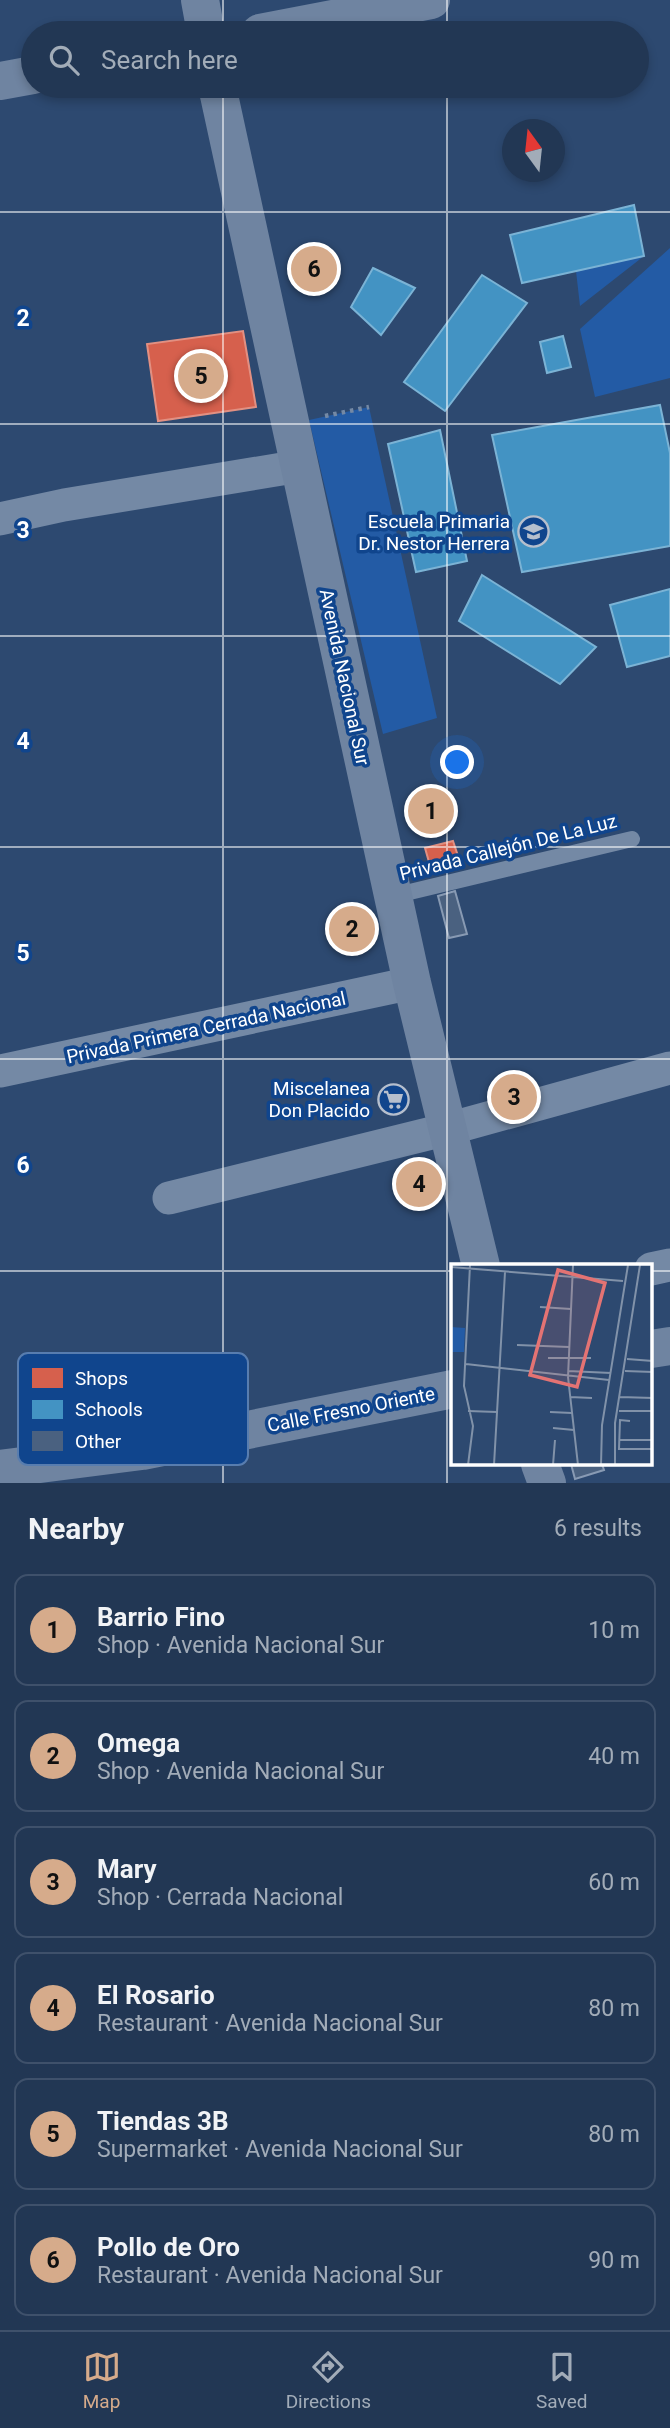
<!DOCTYPE html>
<meta charset="utf-8">
<style>
body{margin:0;font-family:Roboto,sans-serif;background:#2a3f5a;color:#f1f3f6}
.compass{position:absolute;left:502px;top:119px;width:63px;height:63px;border-radius:50%;background:#223754;box-shadow:0 4px 10px #0003;rotate:345deg}
.you{position:absolute;left:458px;top:763px;width:24px;height:24px;margin:-18px;border:5px solid #fff;border-radius:50%;background:#1a73e8;box-shadow:0 0 0 10px #1a73e833}
.badge{display:grid;place-items:center;width:46px;height:46px;border-radius:50%;background:#d6ab8b;color:#111;font-size:23px;font-weight:700}
.pin{position:absolute;translate:-50% -50%;border:4px solid #fff;box-shadow:0 2px 7px #0006}
.list{margin:0;padding:0;list-style:none}
h2{display:flex;justify-content:space-between;align-items:center;height:91px;margin:0;padding:0 28px;font-size:30px}
h2 small{font-size:23px;font-weight:400;color:#a2acb8}
.list li{display:grid;grid-template-columns:46px 1fr auto;gap:21px;align-items:center;box-sizing:border-box;height:112px;margin:0 14px 14px;padding:0 14px;border:2px solid #3f516b;border-radius:14px}
.list b{display:block;font-size:26px;white-space:nowrap}
.list p{margin:0;font-size:23px;white-space:nowrap;color:#a2acb8}
.list em{font-size:23px;font-style:normal;color:#a2acb8}
.icon{flex:none;width:38px;height:38px;fill:none;stroke:currentColor;stroke-width:2;stroke-linecap:round;stroke-linejoin:round}
.map{position:relative;flex:none;width:670px;height:1483px;overflow:hidden}
.search{position:absolute;background:#223754;box-shadow:0 4px 10px #0003;left:21px;right:21px;top:21px;height:77px;display:flex;align-items:center;gap:18px;box-sizing:border-box;padding:0 24px;border-radius:38px;color:#a2acb8;font-size:26px}
.sheet{height:847px;background:#223754}
nav{display:flex;justify-content:space-around;align-items:center;box-sizing:border-box;height:98px;border-top:2px solid #3f516b;background:#223754;font-size:19px;color:#a2acb8}
nav a{display:grid;justify-items:center;gap:4px}
nav .on{color:#d6ab8b}
.map>svg:first-child{display:block}
.green{fill:#235ba5}
.shops{fill:#d6604d;stroke:#e29082;stroke-width:2}
.schools{fill:#4393c3;stroke:#7bb3d5;stroke-width:2}
.building{fill:#4a6180;stroke:#889ab3;stroke-width:2}
.lines{fill:none;stroke-linecap:round;stroke-linejoin:round}
.path{stroke:#7489a5;stroke-width:4.5;stroke-dasharray:3.5 5;stroke-linecap:butt}
.lane{stroke:#7489a5;stroke-width:16}
.street{stroke:#7489a5;stroke-width:33}
.secondary{stroke:#6f84a1;stroke-width:38}
.grid{fill:none;stroke:#fff;stroke-width:2;stroke-opacity:0.55}
.labels{text-anchor:middle;stroke-width:7;stroke-linejoin:round;paint-order:stroke}
.poi-label{font-size:19px;fill:#fff;stroke:#10458d;text-anchor:end}
.street-label{font-size:19px;fill:#fff;stroke:#10458d}
.inset-road{fill:none;stroke:#8192a9;stroke-width:2}
.view{fill:#e47373;fill-opacity:0.15;stroke:#e47373;stroke-width:3.5}
.inset-edge{fill:none;stroke:#fff;stroke-width:3.5}
.key{fill:#10458d;stroke:#587daf;stroke-width:2}
.key-label{font-size:19px;fill:#fff}
.grid-label{font-size:23px;text-anchor:middle;font-weight:bold;fill:#fff;stroke:#10458d;stroke-width:7;stroke-linejoin:round;paint-order:stroke}
</style>
<div class="map">
<svg width="670" height="1483" viewBox="0 0 670 1483">
<rect width="100%" height="100%" fill="#2d4970"/>
<path class="green" d="M670,248v130l-75,19 -15,-68z
M644,256l-64,50 -4,-35z
M369,407l68,311 -54,16 -74,-314z"/>
<path class="shops" d="M329,254l4,24 -33,9 -4,-27z
M243,331l13,76 -98,14 -11,-77z
M442,796l5,24 -27,6 -6,-23z
M453,841l7,21 -29,7 -6,-21z"/>
<path class="schools" d="M634,205l10,51 -122,27 -12,-48z
M373,268l42,20 -34,47 -30,-28z
M482,275l45,28 -82,108 -41,-29z
M563,336l8,31 -24,6 -7,-31z
M660,405l10,48v93l-148,26 -30,-137z
M440,430l27,131 -51,11 -28,-128z
M482,575l114,72 -36,37 -101,-63z
M670,589v67l-43,11 -17,-62z"/>
<path class="building" d="M455,891l12,43 -18,4 -11,-42z
M571,1464h31l2,6 -29,9z"/>
<g class="lines">
<path class="path" d="M325,416l44,-9"/>
<path class="lane" d="M393,896l239,-57"/>
<path class="street" d="M0,519l64,-14 236,-39
M0,1071l412,-88
M169,1198l279,-69 222,-61
M651,1269l19,-4"/>
<path class="secondary" d="M200,0l6,33
M260,33l171,-33
M0,81l33,-6
M217,86l195,897 69,283
M651,1349l19,-3
M540,1464l7,19
M0,1469l142,-18 311,-62"/>
</g>
<path class="grid" d="M223,0v33M447,0v33M223,86v1397M447,86v1397M0,212h670M0,424h670M0,636h670M0,847h670M0,1059h670M0,1271h453M651,1271h19"/>
<defs>
<symbol id="school-ring" viewBox="-11 -11 22 22"><circle r="9.5" fill="#10458d" stroke="#b6bfcd" stroke-width="1.5"/><path d="M0-5L7-2L0 1L-7-2ZM-4 1L0 2.5L4 1V4Q0 6-4 4Z" fill="#b6bfcd"/></symbol>
<symbol id="supermarket-ring" viewBox="-11 -11 22 22"><circle r="9.5" fill="#10458d" stroke="#b6bfcd" stroke-width="1.5"/><path d="M-6-5.5h2.5l.6 2H6L4.5 2H-2.5L-4.4-4H-6ZM-1.5 3.2a1.3 1.3 0 1 0 .1 0ZM3 3.2a1.3 1.3 0 1 0 .1 0Z" fill="#b6bfcd"/></symbol>
</defs>
<g fill-rule="evenodd">
<use href="#school-ring" x="516" y="514" width="35" height="35"/>
<use href="#supermarket-ring" x="376" y="1082" width="35" height="35"/>
</g>
<g class="labels">
<g class="poi-label">
<text x="510" y="528">Escuela Primaria<tspan x="510" dy="22">Dr. Nestor Herrera</tspan></text>
<text x="370" y="1095">Miscelanea<tspan x="370" dy="22">Don Placido</tspan></text>
</g>
<g class="street-label">
<text transform="translate(345 677) rotate(78)" y="7">Avenida Nacional Sur</text>
<text transform="translate(508 847) rotate(-14)" y="7">Privada Callejón De La Luz</text>
<text transform="translate(206 1027) rotate(-12)" y="7">Privada Primera Cerrada Nacional</text>
<text transform="translate(351 1409) rotate(-11)" y="7">Calle Fresno Oriente</text>
</g>
</g>
<g transform="translate(451 1264)">
<rect width="201" height="201" fill="#2d4970"/>
<path d="M0,63l14,1 -1,24h-13z" fill="#235ba5"/>
<path class="inset-road" d="M122,1l-5,112 10,88M0,3l172,14M89,43l31,2M66,81l52,2M97,94h43M176,95l26,2M15,100l143,16M117,107l43,2M174,107l28,1M119,133l22,1M169,133l33,1M17,147l29,1M168,147h34M99,148l22,1M179,157l-10,-1 -1,29h34M102,164l21,2M168,176h34M17,201l5,-39 -9,-40 6,-121M43,201l11,-193M102,201l2,-25M150,201l1,-40 26,-160M164,201v-42l25,-158"/>
<path class="view" d="M107,6l47,13 -28,104 -47,-12z"/>
<rect width="201" height="201" class="inset-edge"/>
</g>
<rect x="18" y="1353" width="230" height="112" rx="10" class="key"/>
<rect x="32" y="1368" width="31" height="20" fill="#d6604d"/>
<rect x="32" y="1400" width="31" height="19" fill="#4393c3"/>
<rect x="32" y="1431" width="31" height="20" fill="#4a6180"/>
<g class="key-label">
<text x="75" y="1385">Shops</text>
<text x="75" y="1416">Schools</text>
<text x="75" y="1448">Other</text>
</g>
<g class="grid-label">
<text x="23" y="326">2</text>
<text x="23" y="538">3</text>
<text x="23" y="749">4</text>
<text x="23" y="961">5</text>
<text x="23" y="1173">6</text>
</g>
</svg>
<svg class="compass" viewBox="-18 -18 36 36"><path d="M0-13l5 13h-10z" fill="#e53935"/><path d="M0 13l5-13h-10z" fill="#a2acb8"/></svg>
<div class="you"></div>
<div class="pin badge" style="left:431px;top:811px">1</div>
<div class="pin badge" style="left:352px;top:929px">2</div>
<div class="pin badge" style="left:514px;top:1097px">3</div>
<div class="pin badge" style="left:419px;top:1184px">4</div>
<div class="pin badge" style="left:201px;top:376px">5</div>
<div class="pin badge" style="left:314px;top:269px">6</div>
<div class="search"><svg class="icon" aria-label="search" viewBox="0 0 24 24"><circle cx="10" cy="10" r="6"/><path d="M15 15l6 6"/></svg>Search here</div>
</div>
<section class="sheet">
<h2>Nearby<small>6 results</small></h2>
<ul class="list">
<li><span class="badge">1</span><div><b>Barrio Fino</b><p>Shop · Avenida Nacional Sur</p></div><em>10 m</em></li>
<li><span class="badge">2</span><div><b>Omega</b><p>Shop · Avenida Nacional Sur</p></div><em>40 m</em></li>
<li><span class="badge">3</span><div><b>Mary</b><p>Shop · Cerrada Nacional</p></div><em>60 m</em></li>
<li><span class="badge">4</span><div><b>El Rosario</b><p>Restaurant · Avenida Nacional Sur</p></div><em>80 m</em></li>
<li><span class="badge">5</span><div><b>Tiendas 3B</b><p>Supermarket · Avenida Nacional Sur</p></div><em>80 m</em></li>
<li><span class="badge">6</span><div><b>Pollo de Oro</b><p>Restaurant · Avenida Nacional Sur</p></div><em>90 m</em></li>
</ul>
</section>
<nav>
<a class="on"><svg class="icon" aria-label="map" viewBox="0 0 24 24"><path d="M3 6l6-2 6 2 6-2v14l-6 2-6-2-6 2zM9 4v14M15 6v14"/></svg>Map</a>
<a><svg class="icon" aria-label="directions" viewBox="0 0 24 24"><path d="M12 3l9 9-9 9-9-9zM9 14v-3h6M13 9l2 2-2 2"/></svg>Directions</a>
<a><svg class="icon" aria-label="saved" viewBox="0 0 24 24"><path d="M7 4h10v16l-5-4-5 4z"/></svg>Saved</a>
</nav>
